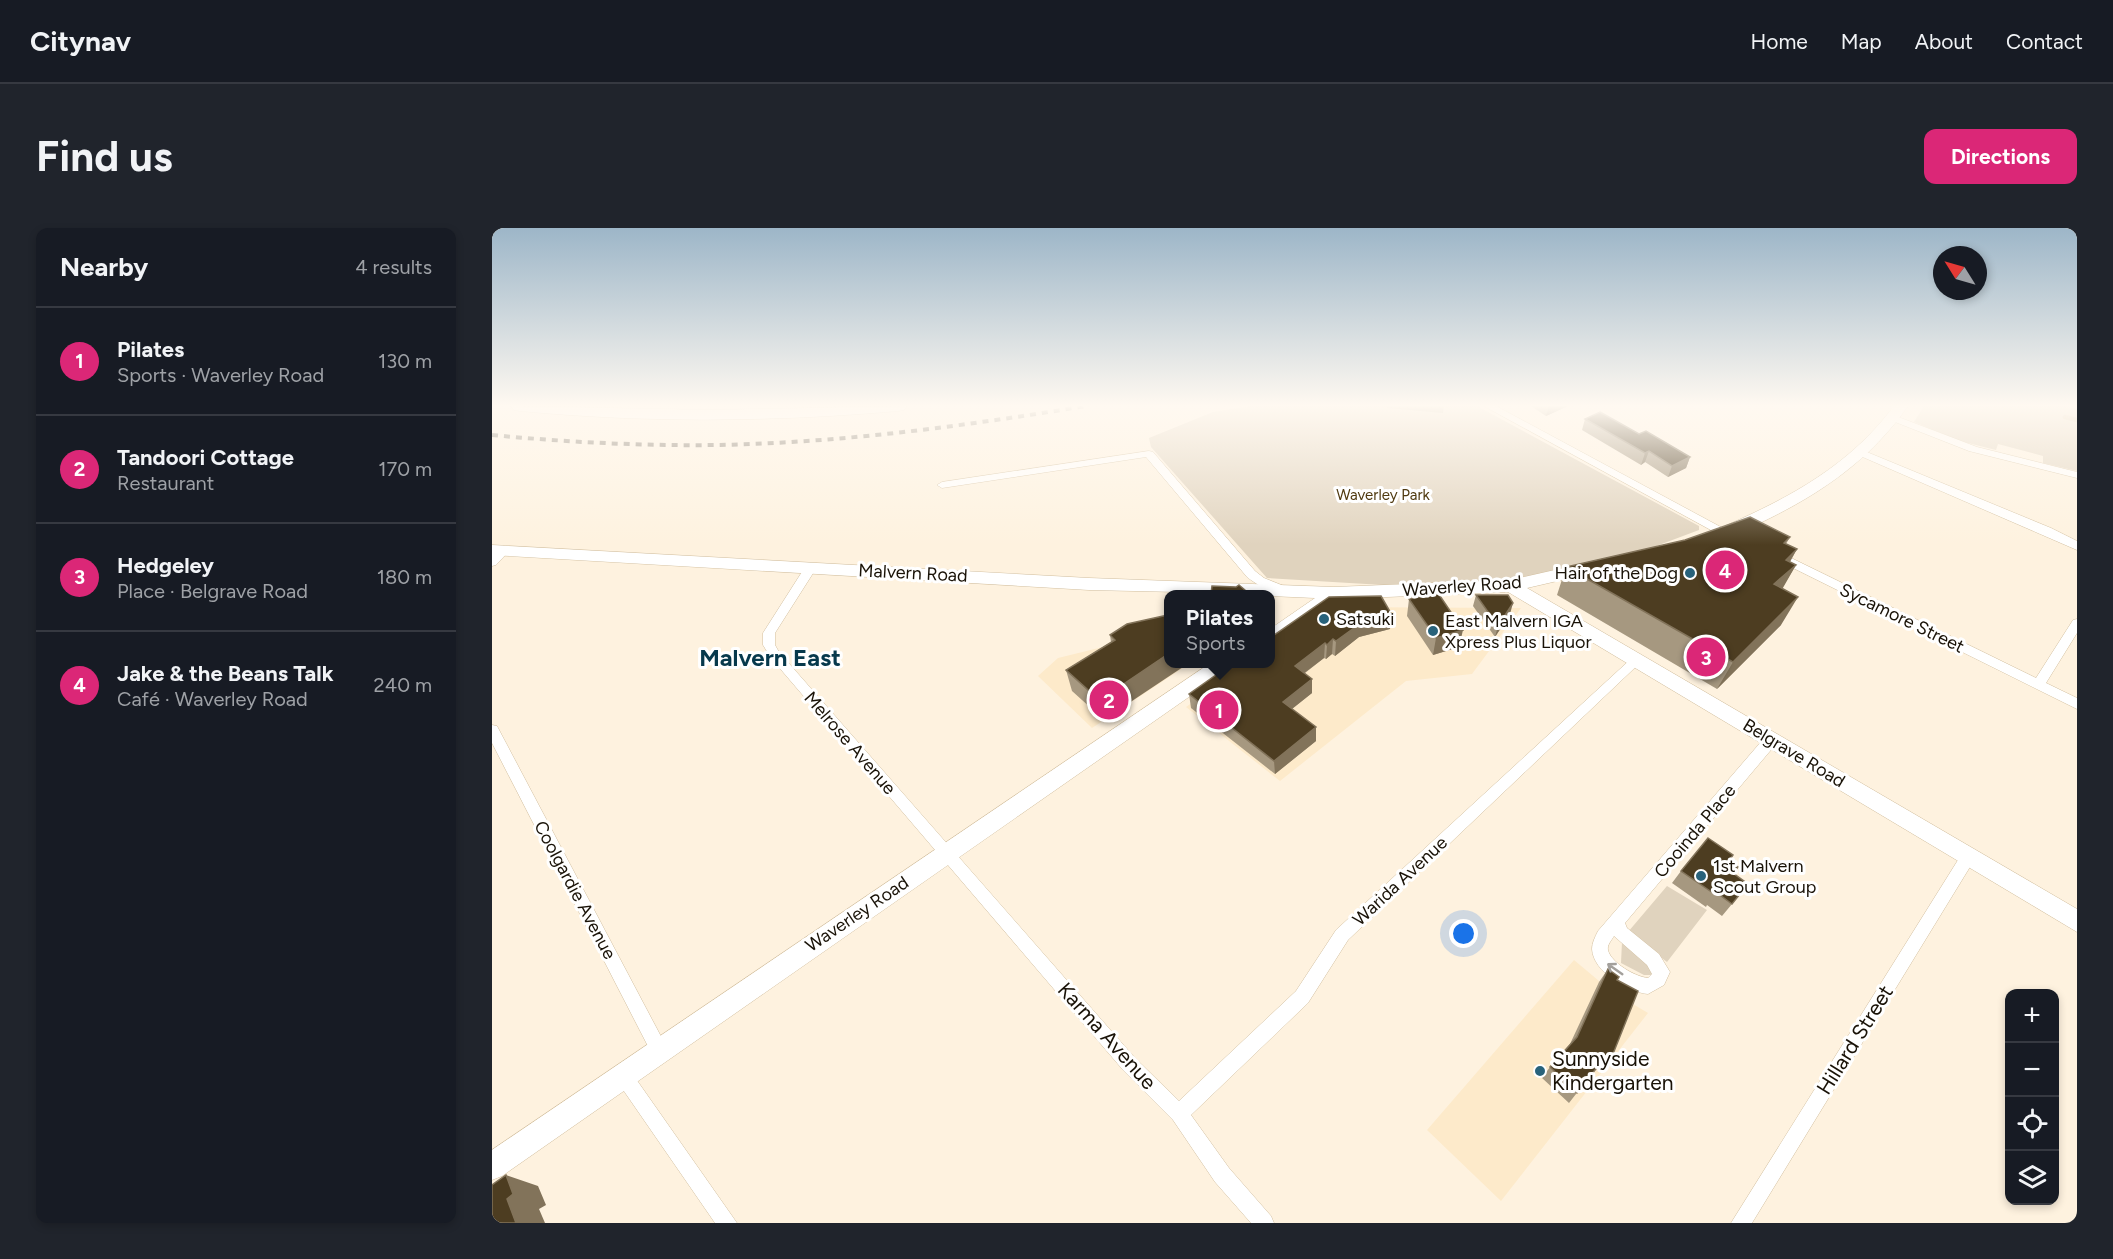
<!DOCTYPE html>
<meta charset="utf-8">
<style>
body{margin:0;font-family:Figtree,sans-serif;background:#20242c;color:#f1f3f6}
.controls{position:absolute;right:18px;bottom:18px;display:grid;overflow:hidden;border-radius:12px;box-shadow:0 3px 9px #0003}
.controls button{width:54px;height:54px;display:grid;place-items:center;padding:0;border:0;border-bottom:2px solid #363941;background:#171b24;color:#f1f3f6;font:30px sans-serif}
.compass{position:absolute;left:1441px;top:18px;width:54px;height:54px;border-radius:50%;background:#171b24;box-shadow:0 3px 9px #0003;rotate:307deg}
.you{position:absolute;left:972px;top:706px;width:21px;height:21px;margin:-15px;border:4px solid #fff;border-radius:50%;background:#1a73e8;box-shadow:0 0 0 9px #1a73e833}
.badge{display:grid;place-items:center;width:39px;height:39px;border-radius:50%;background:#db2777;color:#fff;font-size:20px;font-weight:700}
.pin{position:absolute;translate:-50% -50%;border:3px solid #fff;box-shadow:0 2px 6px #0006}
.popup{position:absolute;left:672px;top:362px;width:111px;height:78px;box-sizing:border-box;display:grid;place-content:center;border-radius:12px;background:#171b24;filter:drop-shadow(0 2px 4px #0005);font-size:20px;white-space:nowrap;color:#9ea1a6}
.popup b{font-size:22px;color:#f1f3f6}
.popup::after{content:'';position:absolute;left:50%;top:100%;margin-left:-12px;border:12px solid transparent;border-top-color:#171b24}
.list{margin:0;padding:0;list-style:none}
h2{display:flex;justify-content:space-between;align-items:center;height:78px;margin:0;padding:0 24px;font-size:26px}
h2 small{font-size:20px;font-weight:400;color:#9ea1a6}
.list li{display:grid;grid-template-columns:39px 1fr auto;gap:18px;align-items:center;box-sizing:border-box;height:108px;padding:0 24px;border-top:2px solid #363941}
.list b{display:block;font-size:22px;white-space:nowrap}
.list p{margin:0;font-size:20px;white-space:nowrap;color:#9ea1a6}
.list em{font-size:20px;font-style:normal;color:#9ea1a6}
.icon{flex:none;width:33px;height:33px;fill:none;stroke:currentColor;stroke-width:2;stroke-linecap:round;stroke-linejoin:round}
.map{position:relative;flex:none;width:1585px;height:995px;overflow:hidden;border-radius:12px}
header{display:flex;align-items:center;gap:36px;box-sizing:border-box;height:84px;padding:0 30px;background:#171b24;border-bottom:2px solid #363941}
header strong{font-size:28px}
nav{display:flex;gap:33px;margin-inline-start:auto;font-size:21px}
.intro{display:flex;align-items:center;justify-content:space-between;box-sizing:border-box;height:144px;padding:0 36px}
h1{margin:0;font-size:42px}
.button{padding:15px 27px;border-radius:12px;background:#db2777;color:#fff;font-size:21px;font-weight:700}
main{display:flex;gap:36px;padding:0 36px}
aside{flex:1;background:#171b24;border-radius:12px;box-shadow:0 3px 9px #0003}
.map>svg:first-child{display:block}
.built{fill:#fdeaca}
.green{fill:#e0d3be}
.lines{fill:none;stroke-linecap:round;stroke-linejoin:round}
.stream{stroke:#ceb998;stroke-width:4.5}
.minor-casing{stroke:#d2bf9f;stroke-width:1}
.secondary-casing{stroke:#d2bf9f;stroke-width:1}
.motorway-casing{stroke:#d2bf9f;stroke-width:1}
.minor{fill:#fff;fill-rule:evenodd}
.secondary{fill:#fff;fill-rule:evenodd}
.motorway{fill:#fff;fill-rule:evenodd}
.rail{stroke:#6c6355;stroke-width:4;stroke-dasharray:6 6;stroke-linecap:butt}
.wall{fill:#a69880}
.shaded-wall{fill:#82735a}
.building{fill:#4d3d21;stroke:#82735a;stroke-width:1.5}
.oneway{stroke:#a3a09c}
.poi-dot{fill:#28627b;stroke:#fff;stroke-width:2}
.labels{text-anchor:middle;stroke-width:6;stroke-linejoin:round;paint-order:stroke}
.far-park-label{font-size:15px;fill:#503a10;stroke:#fff}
.street-label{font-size:18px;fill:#191207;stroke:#fff}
.poi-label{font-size:18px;fill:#191207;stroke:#fff;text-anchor:start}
.near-street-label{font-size:21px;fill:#191207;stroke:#fff}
.near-poi-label{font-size:21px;fill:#191207;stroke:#fff;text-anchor:start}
.district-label{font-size:24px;font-weight:bold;fill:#07394c;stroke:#fff}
</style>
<header>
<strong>Citynav</strong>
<nav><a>Home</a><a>Map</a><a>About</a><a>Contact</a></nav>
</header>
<div class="intro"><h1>Find us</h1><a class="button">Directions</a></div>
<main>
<aside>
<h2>Nearby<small>4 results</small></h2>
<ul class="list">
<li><span class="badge">1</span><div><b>Pilates</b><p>Sports · Waverley Road</p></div><em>130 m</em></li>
<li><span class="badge">2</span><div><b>Tandoori Cottage</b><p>Restaurant</p></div><em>170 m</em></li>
<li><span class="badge">3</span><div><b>Hedgeley</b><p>Place · Belgrave Road</p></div><em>180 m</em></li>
<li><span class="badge">4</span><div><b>Jake &amp; the Beans Talk</b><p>Café · Waverley Road</p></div><em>240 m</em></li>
</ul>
</aside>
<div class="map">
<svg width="1585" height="995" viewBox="0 0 1585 995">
<rect width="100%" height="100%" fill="#fef2df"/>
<path class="built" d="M834,379l195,1 -49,66 -66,7 -126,100 -94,-74 61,-43h23z
M676,403v33h21l-97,64 -54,-52 20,-18z
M1082,732l37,31 37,22 -147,188 -74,-71z"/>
<path class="green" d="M759,178h226l222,120v4l-56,21 -136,30 -124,4 -116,-7 -116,-131 -2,-9 64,-26z
M1432,178h142l11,3v62l-34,-8v-7l-45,-12 -2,6 -36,-9 -46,-19z
M1175,658l40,24 -40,52 -39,-30z
M1130,714l28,21 3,12h-9l-23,-12z"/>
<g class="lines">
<path class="stream" d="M1573,189l12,3"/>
<defs>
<path id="minor" d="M992,178h12l234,126 -6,4 -4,-1z
M1401,187l84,32 100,25v6l-108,-27 -79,-31 -2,-2z
M1370,222l189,78 26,13v9l-219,-95v-4z
M657,223l4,1 102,119 9,7 25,10 2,3 -2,3c-13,2 -32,-9 -42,-17l-101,-120 -204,31 -5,-3 5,-3z
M12,318l6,4 -14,15 -4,1v-11z
M1289,325l255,125 37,-58 4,-1v14l-31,50 31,15v11l-300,-149v-6z
M319,335l6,4 -42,66v12l4,7 356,406 44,43 117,-110 40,-61 297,-273 4,-2 6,5 -295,280 -40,63 -117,112 38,53 42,48 3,7h-23l-36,-41 -42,-62 -50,-50 -352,-412 -8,-13v-12l44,-69z
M0,497l5,1 168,318 3,6 -3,6 -6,3 -6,-3 -161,-313z
M1279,507l5,1 2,4 -2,4 -151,179 2,5 32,26 11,18 -6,13 -16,9c-20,-2 -55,-22 -56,-45 0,-6 3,-12 6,-18l168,-195zM1122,708l33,29 5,9 -4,4c-12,-1 -37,-15 -40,-28 -1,-5 3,-9 6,-14z
M1476,622l5,2 3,5 -3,5 -221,361h-21l232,-371z
M131,838l6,3 108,154h-22l-98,-142 -3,-6 3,-6z"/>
<path id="secondary" d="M1402,178h14c-37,53 -86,87 -144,115 -11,5 -26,16 -39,13l-2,-4 2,-4c66,-29 125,-61 169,-120z
M0,317l597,33 245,9 177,-7 79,-18 6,2 2,4 -2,4 -69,16 550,321v23l-569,-340 -170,7 -62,44 -6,1v-15l45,-31 -45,-2v-2l-181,-4 -597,-35z
M717,436h22l-2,5 -727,507 -10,4v-30z"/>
<path id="motorway" d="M19,178l198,4 198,-4 -3,4 -6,1c-126,11 -252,12 -378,0l-6,-1z"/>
</defs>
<use href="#minor" class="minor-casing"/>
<use href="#secondary" class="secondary-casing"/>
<use href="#motorway" class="motorway-casing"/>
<use href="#minor" class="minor"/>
<use href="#secondary" class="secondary"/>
<use href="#motorway" class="motorway"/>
<path class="rail" d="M0,207c74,7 148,11 223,10 125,-2 248,-19 371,-39"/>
</g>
<path class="wall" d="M895,178h57l-1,7 -56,-5z
M1039,178h37l-22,10z
M1093,191l54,15 51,23 -4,11 -18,9 -23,-15 -4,3 -59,-35z
M1298,309l-4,7 11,5 -7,13 6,3 -14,23 -1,37 -64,64 -160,-94 9,-28z
M984,367l34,19 -15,23 -22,-31z
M917,371l50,48 -26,8 -26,-39z
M676,387l-42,90 -24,13 -30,-27 -6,-21 45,-28 -1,-7z
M898,401l-31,8 -24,19 -3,-2 -6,5 -2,-1 -19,15 7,20 -20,16 24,18v14l-41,33 -84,-66 -2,-14 81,-56z
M1237,633l4,12 -1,31 -10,12 -15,-11 -1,2 -34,-24 9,-12z
M1116,741l9,11 -6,79 -10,11 -4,-3 -28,36 -27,-25 8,-11 20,-23 29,-62z"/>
<path class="shaded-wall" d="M1057,178h19l-22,10z
M1157,223l-4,11 -4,3 4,-12z
M1198,229l-4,11 -18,9 4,-11z
M1305,321l-16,28 5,-17z
M1304,337l-16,28 -6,-9z
M1306,369l-17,28 -64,64 16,-27z
M1021,375l-3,11 -15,23 3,-11z
M900,387l-2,14 -31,8 -24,19 1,-15 25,-18z
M971,402l-4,17 -26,8 3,-17z
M841,411l-1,15 -6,5 1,-14z
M833,415l-1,15 -29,22v-14z
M676,426v9h21l-63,42 -24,13 -6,-21z
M820,451v14l-29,23v-14z
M824,499v14l-41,33 -1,-13z
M14,947l32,11 8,19 -7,4 6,14h-29l-9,-24z"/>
<path class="building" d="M1108,184l39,22 7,-3 44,26 -18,9 -23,-15 -4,2 -60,-34z
M1258,289l40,20 -6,6 13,6 -11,11 10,5 -22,19 24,13 -65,65 -167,-95 119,-27z
M747,357l6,5v4h-34l1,-8 24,1z
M946,365l25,37 -27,8 -27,-39z
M984,367h32l5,8 -15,23z
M889,368l11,19 -31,8 -25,18 -3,-2 -6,6 -2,-2 -30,23 17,13 -29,23 33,25 -42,34 -85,-67 44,-31h37v-25l59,-41z
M676,387v39l-46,31 -26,12 -30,-27 49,-30 -5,-5 17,-11z
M1216,610l25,17 -4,6 9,6 -5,6 15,11 -16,20 -15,-11 -1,2 -35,-24z
M1116,741l11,8 -2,3 21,11 -27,68 -5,-3 -29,37 -27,-26 27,-30z
M14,947l7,19 -6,5 9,24h-24v-38z"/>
<defs><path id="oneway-shaft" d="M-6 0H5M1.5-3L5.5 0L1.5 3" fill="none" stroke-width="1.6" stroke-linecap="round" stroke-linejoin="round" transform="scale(1.5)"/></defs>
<use class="oneway" href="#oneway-shaft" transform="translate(1123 741) rotate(-145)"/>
<linearGradient id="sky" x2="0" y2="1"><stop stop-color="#9db6c8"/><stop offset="0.56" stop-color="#fff9f1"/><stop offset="1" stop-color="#fff9f1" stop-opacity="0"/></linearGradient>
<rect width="1585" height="317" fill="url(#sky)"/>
<g class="poi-dot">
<circle cx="1198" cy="345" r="6"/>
<circle cx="832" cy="391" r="6"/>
<circle cx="941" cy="403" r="6"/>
<circle cx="1209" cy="648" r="6"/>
<circle cx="1048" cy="843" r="6"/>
</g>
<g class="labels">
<g class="far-park-label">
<text x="891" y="272">Waverley Park</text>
</g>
<g class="street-label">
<text transform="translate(421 345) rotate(3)" y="6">Malvern Road</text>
<text transform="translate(970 358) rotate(-4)" y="6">Waverley Road</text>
<text transform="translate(1410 390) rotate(26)" y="6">Sycamore Street</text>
<text transform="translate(358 515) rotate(49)" y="6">Melrose Avenue</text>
<text transform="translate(1302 525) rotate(31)" y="6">Belgrave Road</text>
<text transform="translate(1203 603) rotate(-50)" y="6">Cooinda Place</text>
<text transform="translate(908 653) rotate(-43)" y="6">Warida Avenue</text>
<text transform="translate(83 662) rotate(62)" y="6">Coolgardie Avenue</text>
<text transform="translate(365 686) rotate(-34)" y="6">Waverley Road</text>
</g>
<g class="poi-label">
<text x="1186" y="351" text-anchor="end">Hair of the Dog</text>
<text x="844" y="397">Satsuki</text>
<text x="953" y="399">East Malvern IGA<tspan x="953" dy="21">Xpress Plus Liquor</tspan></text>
<text x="1221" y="644">1st Malvern<tspan x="1221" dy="21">Scout Group</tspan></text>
</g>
<g class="near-street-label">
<text transform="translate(615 808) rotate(48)" y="7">Karma Avenue</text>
<text transform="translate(1363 812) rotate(-58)" y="7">Hillard Street</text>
</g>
<g class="near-poi-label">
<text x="1060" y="838">Sunnyside<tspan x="1060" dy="24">Kindergarten</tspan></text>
</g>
<g class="district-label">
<text x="278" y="438">Malvern East</text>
</g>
</g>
</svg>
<div class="controls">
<button>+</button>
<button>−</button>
<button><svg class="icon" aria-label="locate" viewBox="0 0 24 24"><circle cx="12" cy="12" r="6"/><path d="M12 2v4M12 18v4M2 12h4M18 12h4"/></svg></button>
<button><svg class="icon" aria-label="layers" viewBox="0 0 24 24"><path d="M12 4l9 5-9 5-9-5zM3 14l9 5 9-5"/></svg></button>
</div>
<svg class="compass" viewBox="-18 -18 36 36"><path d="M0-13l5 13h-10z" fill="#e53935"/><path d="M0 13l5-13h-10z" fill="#9ea1a6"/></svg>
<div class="you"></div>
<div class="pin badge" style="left:727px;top:482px">1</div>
<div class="popup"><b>Pilates</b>Sports</div>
<div class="pin badge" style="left:617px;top:472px">2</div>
<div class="pin badge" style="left:1214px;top:429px">3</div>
<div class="pin badge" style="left:1233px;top:342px">4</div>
</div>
</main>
